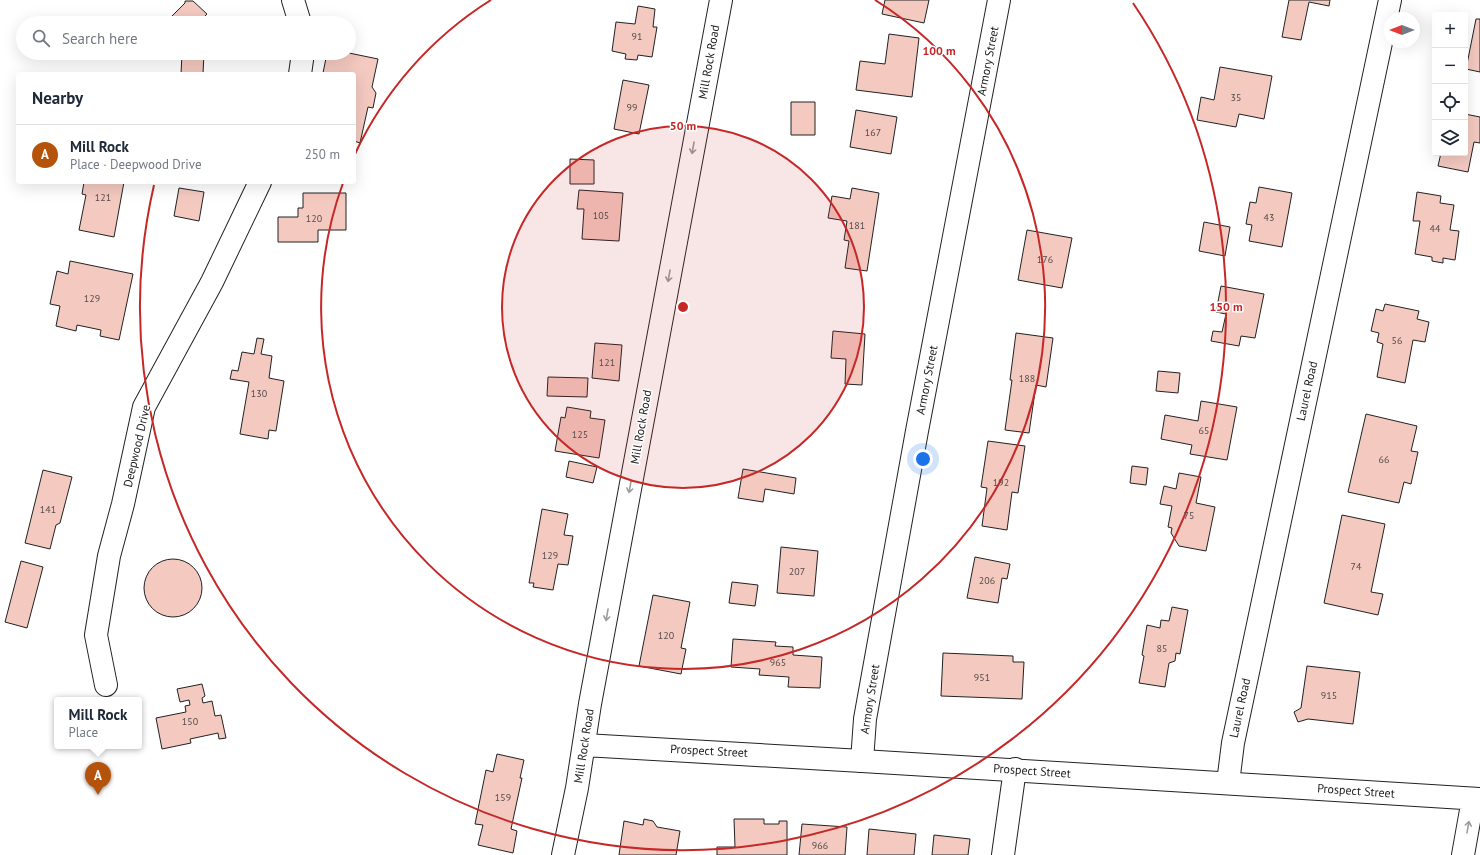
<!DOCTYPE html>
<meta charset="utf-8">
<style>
body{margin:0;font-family:"PT Sans",sans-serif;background:#f2f2f3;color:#1f2937}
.controls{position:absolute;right:12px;top:12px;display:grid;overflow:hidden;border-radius:4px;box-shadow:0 4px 16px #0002}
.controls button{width:36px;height:36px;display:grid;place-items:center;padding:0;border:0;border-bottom:1px solid #e0e1e3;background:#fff;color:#1f2937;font:20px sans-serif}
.compass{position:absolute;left:1384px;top:12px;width:36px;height:36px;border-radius:50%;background:#fff;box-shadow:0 4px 16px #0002;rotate:270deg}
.you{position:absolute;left:923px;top:459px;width:14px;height:14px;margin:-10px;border:3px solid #fff;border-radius:50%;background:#1a73e8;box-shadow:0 0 0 6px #1a73e833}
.badge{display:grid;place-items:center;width:26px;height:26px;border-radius:50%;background:#b45309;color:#fff;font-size:13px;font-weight:700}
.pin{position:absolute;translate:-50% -33px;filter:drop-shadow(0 1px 2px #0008)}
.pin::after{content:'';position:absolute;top:21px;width:14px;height:12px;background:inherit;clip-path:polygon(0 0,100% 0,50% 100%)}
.popup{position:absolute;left:54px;top:697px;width:88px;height:52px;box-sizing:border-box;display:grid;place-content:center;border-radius:4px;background:#fff;filter:drop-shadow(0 1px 3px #0005);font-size:13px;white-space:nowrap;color:#747a83}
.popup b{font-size:15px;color:#1f2937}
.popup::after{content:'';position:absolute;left:50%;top:100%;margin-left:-8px;border:8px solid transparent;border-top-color:#fff}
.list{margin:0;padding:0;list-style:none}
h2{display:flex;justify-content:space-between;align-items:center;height:52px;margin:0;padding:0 16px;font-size:17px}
h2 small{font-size:13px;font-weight:400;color:#747a83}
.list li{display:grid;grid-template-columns:26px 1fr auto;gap:12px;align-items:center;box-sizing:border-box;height:60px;padding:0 16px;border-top:1px solid #e0e1e3}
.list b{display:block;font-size:15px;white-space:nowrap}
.list p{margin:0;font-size:13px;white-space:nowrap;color:#747a83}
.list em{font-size:13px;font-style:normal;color:#747a83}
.icon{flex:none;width:22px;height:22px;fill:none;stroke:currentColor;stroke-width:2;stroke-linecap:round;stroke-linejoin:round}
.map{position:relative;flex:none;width:1480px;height:855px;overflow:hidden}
.search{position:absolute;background:#fff;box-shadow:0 4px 16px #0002;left:16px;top:16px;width:340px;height:44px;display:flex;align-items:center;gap:10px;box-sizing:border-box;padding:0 14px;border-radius:22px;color:#747a83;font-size:15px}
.panel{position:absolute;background:#fff;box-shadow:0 4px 16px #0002;left:16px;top:72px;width:340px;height:112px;border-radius:4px}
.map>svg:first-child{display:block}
.building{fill:#f3c9c0;stroke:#222}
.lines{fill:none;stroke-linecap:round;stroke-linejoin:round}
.street-casing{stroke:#222;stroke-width:24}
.secondary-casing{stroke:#222;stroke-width:24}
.street{stroke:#fff;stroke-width:22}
.secondary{stroke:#fff;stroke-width:22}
.oneway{stroke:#9c9c9c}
.ring{fill:none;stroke:#c62828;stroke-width:2}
.labels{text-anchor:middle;stroke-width:3;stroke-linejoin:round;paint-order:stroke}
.number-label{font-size:10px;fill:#564c4a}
.street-label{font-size:12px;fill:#222;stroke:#fff}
.centre{fill:#c62828;stroke:#fff;stroke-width:2}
.ring-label{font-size:12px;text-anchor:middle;font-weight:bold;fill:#c62828;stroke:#fff;stroke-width:3;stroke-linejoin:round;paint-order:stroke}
</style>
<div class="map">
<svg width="1480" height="855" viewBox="0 0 1480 855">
<rect width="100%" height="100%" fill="#fff"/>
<path class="building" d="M885,0h44l-5,23 -42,-9z
M1289,0h41l-1,6 -20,-4 -8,38 -19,-3z
M185,1h8l14,13 -9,9h-18l-8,-7 13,-13z
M638,6l17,3 -2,18h4l-5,30 -14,-2 -1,5 -12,-1 1,-5 -14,-3 4,-29 19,2z
M1476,19h4v53l-14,-3z
M889,34l30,4 -7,59 -56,-7 4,-29 25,3z
M182,53h22l-1,21h-22z
M327,53h22l29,6 -6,28 4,6 -3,15 -5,-1 -8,36 -6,-2v-67l-31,-1z
M1220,67l52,9 -8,43 -25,-5 -3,13 -39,-7 4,-23 13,3z
M623,80l26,5 -10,49 -25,-5z
M791,102h24v33h-24z
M856,110l41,7 -6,37 -41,-7z
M1465,114l15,3v26l-6,-1 -6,30 -30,-6 3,-13h24z
M570,159l24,1v24h-24z
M84,182h40l-10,55 -35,-7 7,-35 -4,-1z
M1259,187l33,6 -10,54 -33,-6 3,-16 -6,-1 4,-22 6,1z
M179,188l25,4 -5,29 -25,-5z
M852,188l27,5 -12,78 -22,-3 4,-27 -5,-1 3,-19 -19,-3 4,-22 18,3z
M579,190l44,3 -4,48 -37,-2 2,-30h-7z
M1417,192l24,4 -1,7 14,2 -4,25 9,1 -4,29 -12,-2v5l-11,-2v-4l-17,-3 5,-33h-7z
M303,193h43v37h-28v12h-40v-25h20v-9h5z
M1204,222l26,5 -5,29 -26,-5z
M1027,230l45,8 -10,50 -44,-8z
M70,261l63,13 -14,66 -19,-4 1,-6 -24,-5 -1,6 -20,-5 4,-20 -10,-2 7,-33 11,3z
M1221,286l43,8 -9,44 -14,-2 -2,10 -28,-5 2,-10 9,1 4,-18 -10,-2z
M1385,304l34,7 -2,8 12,3 -4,20 -12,-2 -8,43 -28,-6 6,-33 -6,-2 2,-9 -8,-2 5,-22 7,2z
M833,331l32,3 -3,51 -17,-1 1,-25 -15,-1z
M1016,333l37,5 -7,49 -10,-2 -7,48 -24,-3 7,-50h-2z
M257,338l7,1 -3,15 11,2 -3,22 15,3 -8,50 -7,-1 -1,9 -28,-5 9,-52 -19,-3 2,-9 6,1 4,-19 12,2z
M595,343l27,2 -3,36 -27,-3z
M1158,371l22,2 -2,20 -22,-2z
M548,377l40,1 -1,19 -40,-1z
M1201,401l36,6 -10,53 -37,-6 2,-9 -31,-6 4,-24 33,6z
M567,407l24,4 -1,7 15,2 -6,38 -44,-7 6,-34 4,1z
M1366,414l51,12 -6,25 7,1 -7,32 -7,-2 -5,21 -51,-11z
M988,441l37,5 -7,47 -6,-1 -5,38 -25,-4 5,-38 -6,-1z
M569,461l28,6 -4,16 -27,-6z
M1132,466l16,2 -2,17 -16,-2z
M743,469l53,9 -2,16 -29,-5 -2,13 -25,-4z
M43,470l29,7 -12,46 -4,2 -6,24 -25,-6z
M1179,473l22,4 -5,26 19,4 -9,44 -27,-5 -8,-13 1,-5 -4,-1 4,-21 -12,-2 4,-18 12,3z
M542,509l26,5 -4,21 9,1 -5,29 -10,-1 -5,26 -20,-3 1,-4h-5z
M1342,515l43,9 -14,68 12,2 -5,21 -54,-12z
M781,547l37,4 -4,45 -37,-3z
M975,557l35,7 -3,15 -5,-1 -4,25 -31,-5z
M144 588a29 29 0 1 1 58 0a29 29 0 1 1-58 0Z
M21,561l22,6 -16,61 -22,-6z
M732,582l26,3 -3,21 -26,-3z
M653,595l37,7 -9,46 5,1 -5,25 -42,-8z
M1172,607l16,3 -8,44 -4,-1 -1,8 -6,2 -4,24 -26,-4 5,-27 -2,-1 5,-30 13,3 1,-8 8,1z
M733,639l43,3 -1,4 18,1v8l29,2 -2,31 -32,-1 1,-10 -30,-2 1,-6 -29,-2z
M943,653l70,3v6h11l-2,37 -81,-3z
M1307,666l53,6 -7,52 -45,-5 -10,3 -4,-10 7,-4z
M202,684l3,12 -3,2 1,5 9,-2 3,15 6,-1 5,23 -7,1 -1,-6 -28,6 1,4 -29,6 -6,-31 30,-6 -1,-6 5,-1 -1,-5 -9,2 -3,-13z
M497,754l27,6 -4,18h2l-11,51 6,2 -4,22 -35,-8 5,-20 -8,-1 11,-54 7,2z
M644,819l9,2 4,6 23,4 -4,24h-57l5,-34 19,4z
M734,819h30v5h15v-3h8v34h-70v-8h18z
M802,824l45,3 -2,28h-46z
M869,829l47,5 -2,21h-47z
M934,835l36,4 -2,16h-36z"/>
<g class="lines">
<defs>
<path id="street" d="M293,0l7,23
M300,74l3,-21
M106,685l-10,-50 13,-79 14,-52 21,-97 68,-125 48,-100
M584,745l278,16
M1228,783l5,-40 157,-743
M563,855l14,-67 13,-84 131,-704
M1003,855l12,-86"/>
<path id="secondary" d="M999,0l-82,431 -52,288 -3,42 618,38
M1463,855l10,-56"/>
</defs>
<use href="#street" class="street-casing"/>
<use href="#secondary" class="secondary-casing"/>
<use href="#street" class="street"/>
<use href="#secondary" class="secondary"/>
</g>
<defs><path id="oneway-shaft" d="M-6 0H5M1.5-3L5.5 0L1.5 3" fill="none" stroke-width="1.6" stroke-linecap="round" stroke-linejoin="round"/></defs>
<g class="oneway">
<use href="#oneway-shaft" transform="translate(693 148) rotate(100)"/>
<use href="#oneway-shaft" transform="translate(669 276) rotate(100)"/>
<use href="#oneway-shaft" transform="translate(630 487) rotate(100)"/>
<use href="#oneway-shaft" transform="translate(607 615) rotate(100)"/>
<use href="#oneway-shaft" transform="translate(1468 827) rotate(-80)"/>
</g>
<circle cx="683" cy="307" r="181" fill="#c62828" fill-opacity=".12"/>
<g class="ring">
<circle cx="683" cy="307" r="181"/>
<path d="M355 154A362 362 0 0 1 491 0M875 0A362 362 0 1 1 343 183"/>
<path d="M1133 3A543 543 0 1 1 154 185"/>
</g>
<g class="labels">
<g class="number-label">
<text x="637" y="40">91</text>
<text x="1236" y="101">35</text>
<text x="632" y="111">99</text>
<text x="873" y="136">167</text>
<text x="103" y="201">121</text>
<text x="601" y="219">105</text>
<text x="1269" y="221">43</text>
<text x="314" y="222">120</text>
<text x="857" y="229">181</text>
<text x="1435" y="232">44</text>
<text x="1045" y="263">176</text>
<text x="92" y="302">129</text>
<text x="1397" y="344">56</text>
<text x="607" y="366">121</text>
<text x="1027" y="382">188</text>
<text x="259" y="397">130</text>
<text x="1204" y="434">65</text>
<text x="580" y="438">125</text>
<text x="1384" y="463">66</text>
<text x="1001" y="486">192</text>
<text x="48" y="513">141</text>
<text x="1189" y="519">75</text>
<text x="550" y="559">129</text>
<text x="1356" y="570">74</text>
<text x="797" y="575">207</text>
<text x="987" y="584">206</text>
<text x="666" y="639">120</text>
<text x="1162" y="652">85</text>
<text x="778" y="666">965</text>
<text x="982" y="681">951</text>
<text x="1329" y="699">915</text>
<text x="190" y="725">150</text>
<text x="503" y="801">159</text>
<text x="820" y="849">966</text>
</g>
<g class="street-label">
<text transform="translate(988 61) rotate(-79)" y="4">Armory Street</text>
<text transform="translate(709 62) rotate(-80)" y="4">Mill Rock Road</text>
<text transform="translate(927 380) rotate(-79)" y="4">Armory Street</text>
<text transform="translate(1307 391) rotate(-78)" y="4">Laurel Road</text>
<text transform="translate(641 427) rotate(-80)" y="4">Mill Rock Road</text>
<text transform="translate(137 446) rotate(-77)" y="4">Deepwood Drive</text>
<text transform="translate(870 699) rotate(-81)" y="4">Armory Street</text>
<text transform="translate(1240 708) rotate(-78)" y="4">Laurel Road</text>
<text transform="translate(584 746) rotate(-81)" y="4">Mill Rock Road</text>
<text transform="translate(709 751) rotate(3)" y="4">Prospect Street</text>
<text transform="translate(1032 771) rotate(4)" y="4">Prospect Street</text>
<text transform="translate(1356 791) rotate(4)" y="4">Prospect Street</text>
</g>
</g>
<circle cx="683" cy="307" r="6" class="centre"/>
<g class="ring-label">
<text x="939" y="55">100 m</text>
<text x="683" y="130">50 m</text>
<text x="1226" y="311">150 m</text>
</g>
</svg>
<div class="controls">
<button>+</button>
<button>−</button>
<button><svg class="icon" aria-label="locate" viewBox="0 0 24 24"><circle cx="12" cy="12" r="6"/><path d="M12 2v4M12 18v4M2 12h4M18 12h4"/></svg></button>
<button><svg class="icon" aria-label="layers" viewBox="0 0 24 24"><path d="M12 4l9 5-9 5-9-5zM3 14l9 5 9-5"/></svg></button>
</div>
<svg class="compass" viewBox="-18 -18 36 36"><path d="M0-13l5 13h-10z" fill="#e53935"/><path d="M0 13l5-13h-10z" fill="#747a83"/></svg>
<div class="you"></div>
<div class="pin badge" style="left:98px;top:795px">A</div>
<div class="popup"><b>Mill Rock</b>Place</div>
<div class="search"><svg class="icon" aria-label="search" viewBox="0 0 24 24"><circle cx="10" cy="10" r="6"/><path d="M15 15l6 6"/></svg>Search here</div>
<section class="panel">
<h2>Nearby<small></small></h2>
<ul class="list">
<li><span class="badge">A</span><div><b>Mill Rock</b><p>Place · Deepwood Drive</p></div><em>250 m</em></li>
</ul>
</section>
</div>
